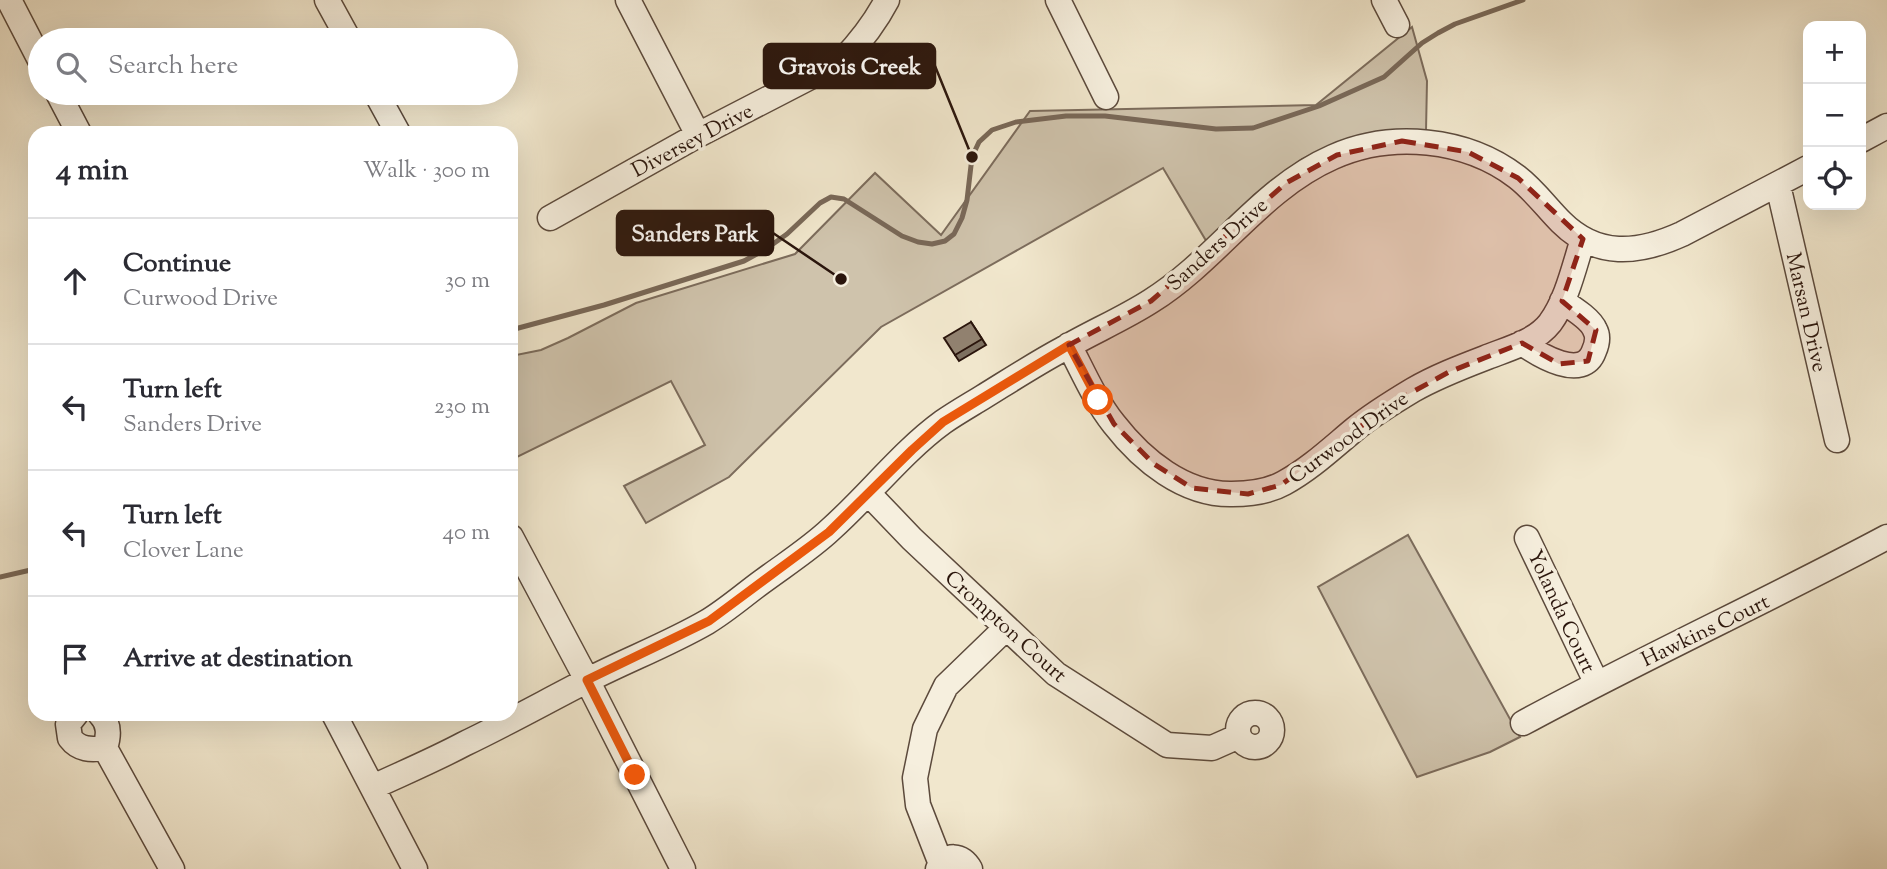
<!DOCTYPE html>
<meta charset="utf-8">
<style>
body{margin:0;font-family:"Sorts Mill Goudy",serif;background:#f2f2f3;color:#2b2b33}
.controls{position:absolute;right:21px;top:21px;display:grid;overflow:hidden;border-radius:14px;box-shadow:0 7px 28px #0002}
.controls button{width:63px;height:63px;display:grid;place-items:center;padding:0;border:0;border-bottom:2px solid #e1e1e2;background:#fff;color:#2b2b33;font:35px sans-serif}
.stop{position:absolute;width:21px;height:21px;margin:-16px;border:5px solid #ea580c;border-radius:50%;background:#fff}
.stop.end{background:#ea580c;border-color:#fff;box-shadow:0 2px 7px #0008}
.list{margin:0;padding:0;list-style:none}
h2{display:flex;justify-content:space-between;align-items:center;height:91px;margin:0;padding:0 28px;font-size:30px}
h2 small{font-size:23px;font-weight:400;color:#7c7c81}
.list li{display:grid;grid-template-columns:46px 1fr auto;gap:21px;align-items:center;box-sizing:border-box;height:126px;padding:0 28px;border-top:2px solid #e1e1e2}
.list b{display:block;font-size:26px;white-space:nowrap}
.list p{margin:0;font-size:23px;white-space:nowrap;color:#7c7c81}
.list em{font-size:23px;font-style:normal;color:#7c7c81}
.icon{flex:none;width:38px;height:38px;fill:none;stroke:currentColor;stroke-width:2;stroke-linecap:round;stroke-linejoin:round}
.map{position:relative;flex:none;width:1887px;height:869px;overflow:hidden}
.search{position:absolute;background:#fff;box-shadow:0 7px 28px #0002;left:28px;top:28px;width:490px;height:77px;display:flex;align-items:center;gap:18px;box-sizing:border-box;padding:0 24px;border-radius:38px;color:#7c7c81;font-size:26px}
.panel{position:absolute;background:#fff;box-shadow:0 7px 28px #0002;left:28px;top:126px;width:490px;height:595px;border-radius:21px}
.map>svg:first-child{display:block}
.green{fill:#cfc3ac;stroke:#7c6c5c;stroke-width:2}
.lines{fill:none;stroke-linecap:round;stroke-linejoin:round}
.stream{stroke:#796858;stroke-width:5}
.minor-casing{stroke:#5c4a3c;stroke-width:27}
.minor{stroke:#f6efde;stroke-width:24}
.wall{fill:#7d7060;stroke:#2a150c;stroke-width:2}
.building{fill:#918270;stroke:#2a150c;stroke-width:2}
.route{stroke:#ea580c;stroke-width:9}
.marked{fill:#8f2418;fill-opacity:0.2;stroke:#8f2418;stroke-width:5;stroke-dasharray:14 9;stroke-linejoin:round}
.labels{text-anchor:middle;stroke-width:7;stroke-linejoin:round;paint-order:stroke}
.street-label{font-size:21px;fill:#2a150c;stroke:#f6efde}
.leader{fill:none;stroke:#2a150c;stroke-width:2.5}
.callout-dot{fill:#2a150c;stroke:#f6efde;stroke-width:2.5}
.callout{fill:#2a150c;stroke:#2a150c;stroke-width:2.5}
.callout-label{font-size:23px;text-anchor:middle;font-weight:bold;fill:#fff}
</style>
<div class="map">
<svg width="1887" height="869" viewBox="0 0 1887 869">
<rect width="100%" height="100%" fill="#f1e7cd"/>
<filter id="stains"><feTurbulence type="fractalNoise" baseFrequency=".00286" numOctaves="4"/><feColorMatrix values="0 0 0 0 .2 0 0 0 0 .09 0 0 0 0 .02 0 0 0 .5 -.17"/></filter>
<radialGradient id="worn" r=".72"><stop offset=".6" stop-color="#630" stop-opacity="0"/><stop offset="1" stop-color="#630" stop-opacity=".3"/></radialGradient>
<path class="green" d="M1412,27l15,54 -1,50 -95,15 -29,13 -48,36 -46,49 -45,-76 -282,159 -152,150 -83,46 -22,-37 81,-41 -34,-64 -160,79v-104l30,-6 27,-12 68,-35 159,-49 80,-81 66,62 89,-124 286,-6z
M1408,535l112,202 -30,15 -73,25 -99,-190z"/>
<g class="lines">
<path class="stream" d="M511,330l93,-25 140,-44 22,-12 21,-15 33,-31 11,-6 13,2 58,37 16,6 14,2 13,-3 9,-7 8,-16 5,-18 5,-43 7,-15 13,-12 24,-8 50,-6h39l111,13 37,-1 66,-22 65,-29 38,-34 16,-10 17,-9 68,-24
M0,577l35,-8"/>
<defs>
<path id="minor" d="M9,0l31,60
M327,0l22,40
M628,0l70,135
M1058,0l48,97
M1384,0l13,25
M58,93l21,40
M376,93l22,40
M1861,140l26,-14
M1778,185l59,255
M550,218l148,-83 145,-75c18,-19 32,-37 44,-60
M1522,343c17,12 61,39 72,8 3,-7 5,-14 1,-21 -4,-11 -24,-23 -33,-29
M1069,345c14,27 26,55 45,79 28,36 70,71 118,70 18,0 36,-2 52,-11 26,-14 48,-35 71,-54 18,-15 38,-27 58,-39 24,-14 51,-24 77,-34 21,-8 46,-15 60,-33 17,-23 24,-56 33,-84
M868,493l44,46 144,135 111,71 45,3 27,-12
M511,537l76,143 96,189
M1527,538l70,146
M1238 730a17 17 0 1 1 34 0a17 17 0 1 1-34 0Z
M76,714l-8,10 2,14c9,12 21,12 35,10 4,-12 5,-24 -5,-34
M334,714l81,155
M1523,723c120,-65 244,-122 364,-186
M105,748l67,121
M373,787c30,-14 61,-27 91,-43 42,-20 83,-43 124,-64 39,-20 81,-36 119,-58 20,-12 38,-28 56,-41 23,-17 48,-33 68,-52 38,-34 72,-78 112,-107 13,-9 27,-17 40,-25 26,-16 52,-33 80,-48 29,-17 60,-30 88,-48 67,-42 109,-112 182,-144 58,-26 133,-19 184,20 17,13 29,30 44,45 36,36 77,32 121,12l126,-66
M941,864l-23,-59 -3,-27 10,-49 21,-43 60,-58
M938,869c8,-16 24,-15 32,0"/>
</defs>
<use href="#minor" class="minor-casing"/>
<use href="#minor" class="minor"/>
</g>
<path class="wall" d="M971,322l15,23 -27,16 -4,-6z"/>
<path class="building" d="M971,322l11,17 -27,16 -11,-17z"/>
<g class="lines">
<path class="route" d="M635,775l-48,-95 122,-59 120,-89 83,-82 31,-28 118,-72 8,-5 29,55"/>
</g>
<path class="marked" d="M1402,141l66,11 50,26 65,61 -21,62 34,29 -8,31 -29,3 -37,-21 -73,29 -55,30 -113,83 -33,9 -56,-6 -38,-24 -40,-40 -45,-79 82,-44 135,-118 51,-28z"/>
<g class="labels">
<g class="street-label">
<text transform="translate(692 140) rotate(-28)" y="7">Diversey Drive</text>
<text transform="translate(1217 244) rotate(-42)" y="7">Sanders Drive</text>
<text transform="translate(1807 312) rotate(77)" y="7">Marsan Drive</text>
<text transform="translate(1348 437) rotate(-36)" y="7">Curwood Drive</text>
<text transform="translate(1562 611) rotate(65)" y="7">Yolanda Court</text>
<text transform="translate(1006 626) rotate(42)" y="7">Crompton Court</text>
<text transform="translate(1705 630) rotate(-26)" y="7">Hawkins Court</text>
</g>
</g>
<path class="leader" d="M972 157L935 66M841 279L773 233"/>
<g class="callout-dot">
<circle cx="972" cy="157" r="7"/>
<circle cx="841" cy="279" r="7"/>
</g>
<g class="callout">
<rect x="764" y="44" width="171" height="44" rx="7"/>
<rect x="617" y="211" width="156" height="44" rx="7"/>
</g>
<g class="callout-label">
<text x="850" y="74">Gravois Creek</text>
<text x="695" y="241">Sanders Park</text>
</g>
<rect width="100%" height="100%" filter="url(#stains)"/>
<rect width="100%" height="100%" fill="url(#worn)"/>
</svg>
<div class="controls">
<button>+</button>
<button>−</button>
<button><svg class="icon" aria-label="locate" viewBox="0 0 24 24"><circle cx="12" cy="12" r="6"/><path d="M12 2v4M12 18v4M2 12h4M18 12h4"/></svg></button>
</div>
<div class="stop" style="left:1098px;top:400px"></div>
<div class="stop end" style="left:635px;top:775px"></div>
<div class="search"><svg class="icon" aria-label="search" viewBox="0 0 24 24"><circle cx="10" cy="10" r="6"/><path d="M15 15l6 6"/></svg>Search here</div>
<section class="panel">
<h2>4 min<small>Walk · 300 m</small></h2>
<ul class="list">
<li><svg class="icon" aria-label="ahead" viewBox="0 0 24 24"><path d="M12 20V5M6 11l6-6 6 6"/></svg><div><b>Continue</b><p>Curwood Drive</p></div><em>30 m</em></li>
<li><svg class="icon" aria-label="left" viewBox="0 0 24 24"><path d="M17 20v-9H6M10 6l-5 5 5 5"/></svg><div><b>Turn left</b><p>Sanders Drive</p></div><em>230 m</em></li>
<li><svg class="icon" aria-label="left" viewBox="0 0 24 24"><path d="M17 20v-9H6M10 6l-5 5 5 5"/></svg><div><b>Turn left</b><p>Clover Lane</p></div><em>40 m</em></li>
<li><svg class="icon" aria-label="arrive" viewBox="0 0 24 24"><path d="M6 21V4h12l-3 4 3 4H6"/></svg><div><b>Arrive at destination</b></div></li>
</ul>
</section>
</div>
